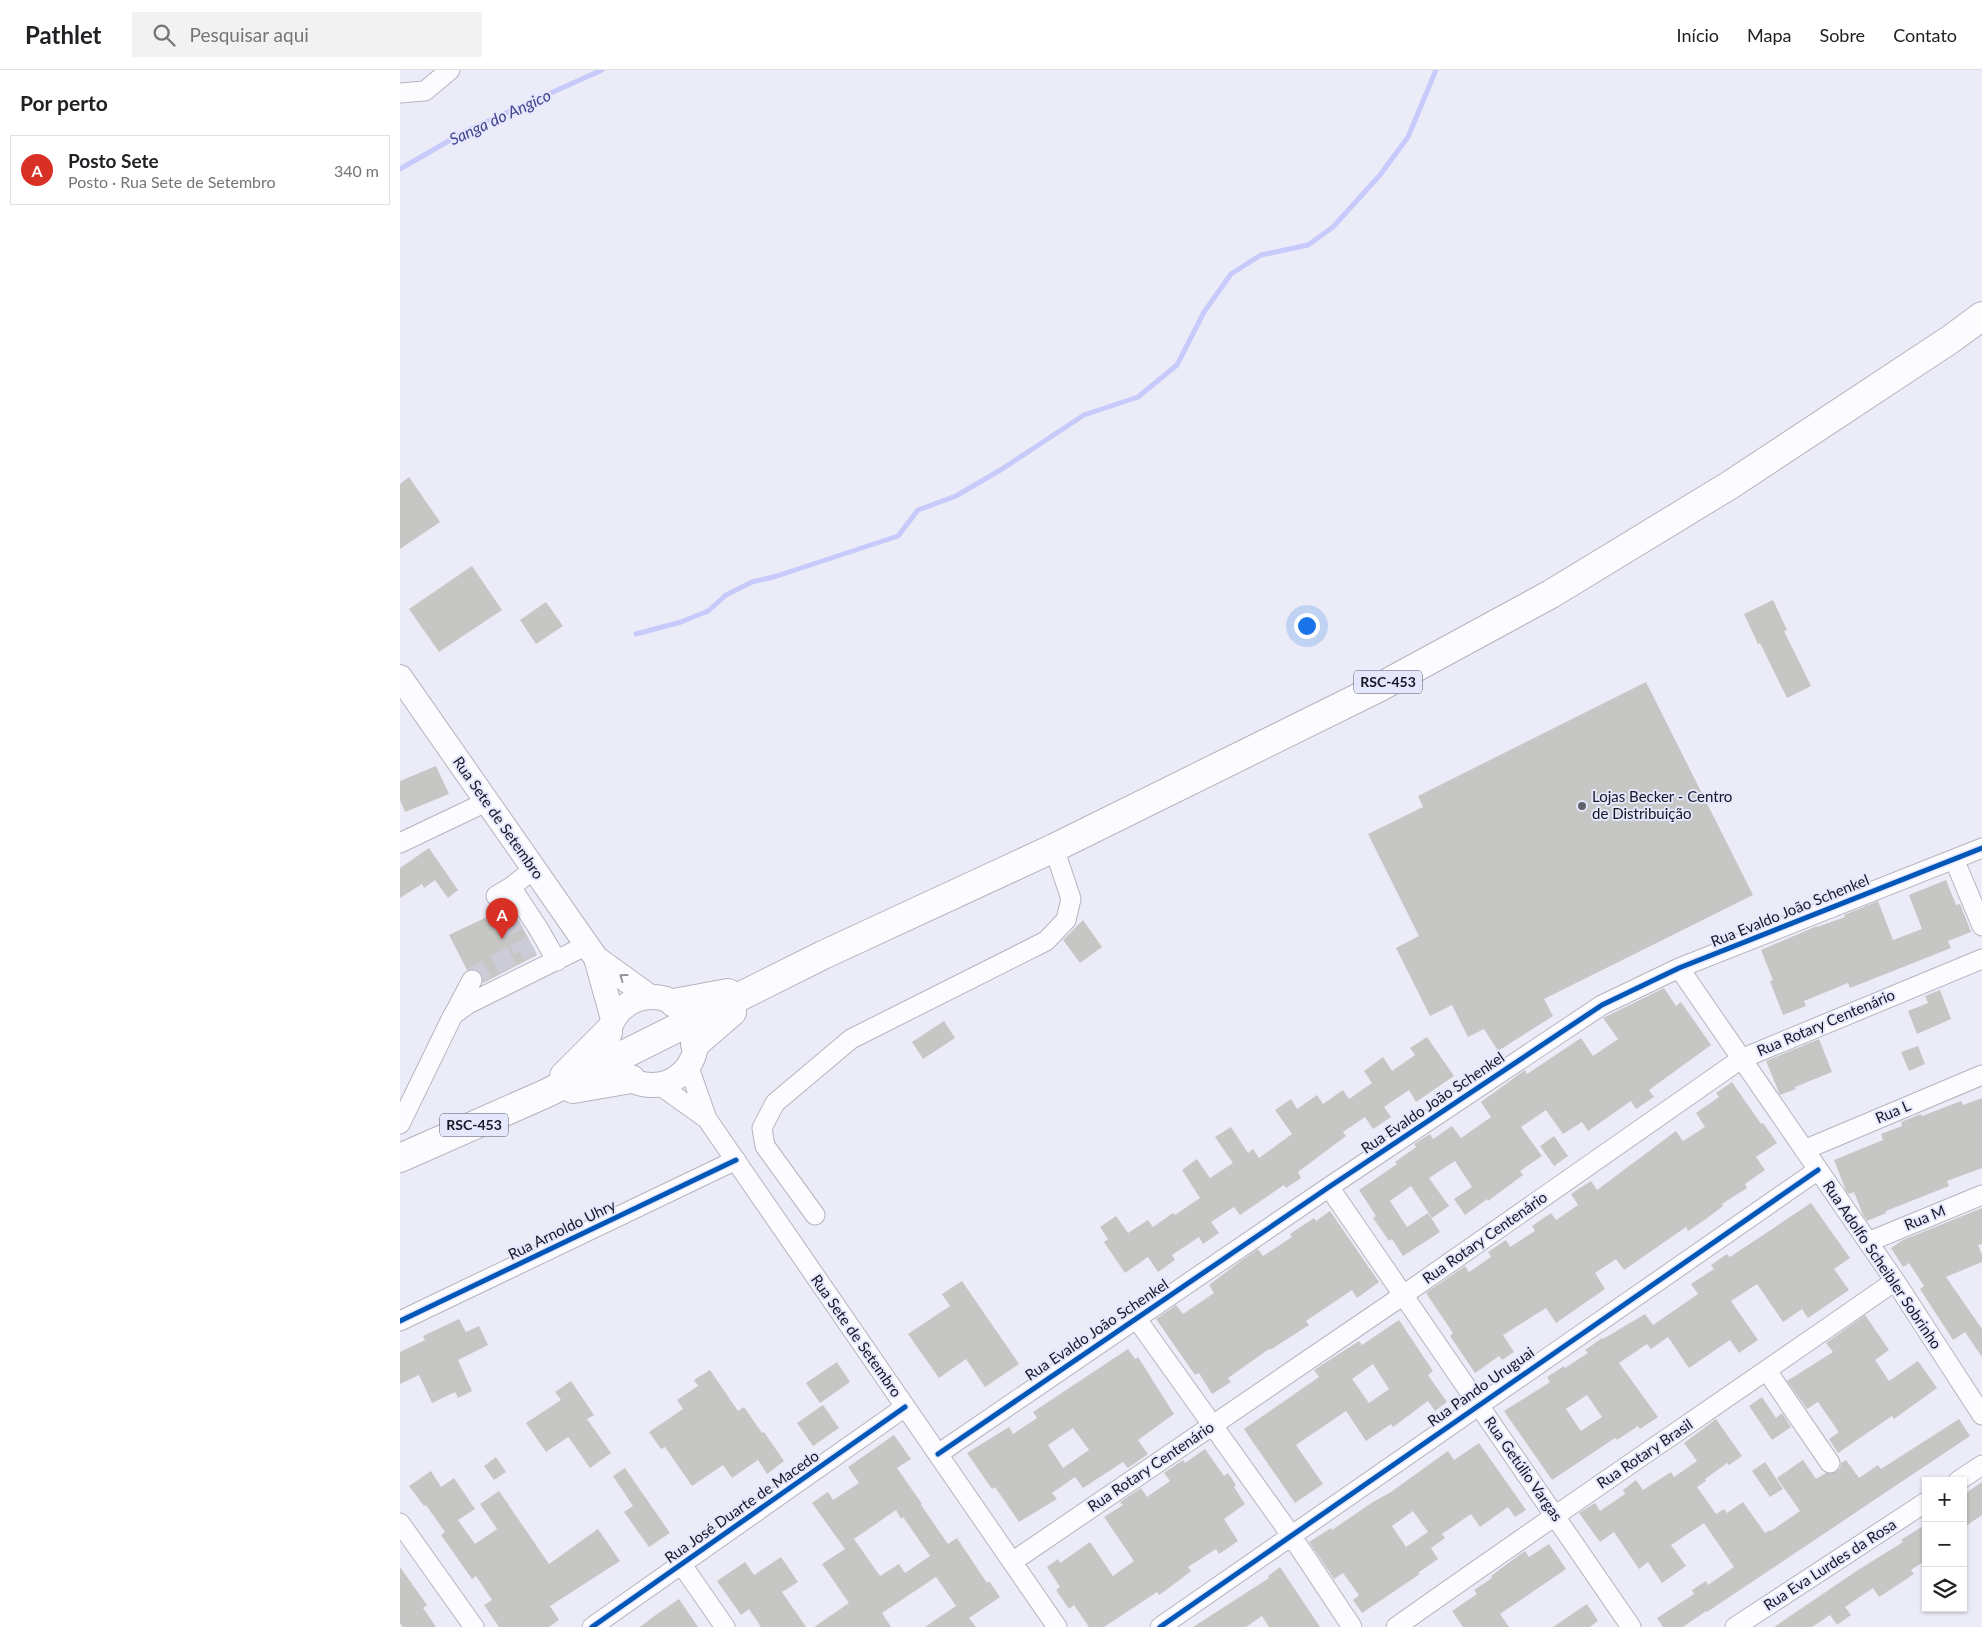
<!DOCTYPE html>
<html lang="pt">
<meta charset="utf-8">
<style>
body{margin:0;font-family:Lato,sans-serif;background:#f2f2f2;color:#202124}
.controls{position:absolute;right:15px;bottom:15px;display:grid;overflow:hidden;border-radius:0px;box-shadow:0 1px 4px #0004}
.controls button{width:45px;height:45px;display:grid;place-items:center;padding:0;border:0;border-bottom:1px solid #e0e0e0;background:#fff;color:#202124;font:25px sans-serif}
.you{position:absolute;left:906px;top:555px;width:18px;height:18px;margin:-12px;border:4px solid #fff;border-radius:50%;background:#1a73e8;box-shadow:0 0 0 8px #1a73e833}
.badge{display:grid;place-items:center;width:32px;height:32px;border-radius:50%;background:#d93025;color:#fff;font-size:16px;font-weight:700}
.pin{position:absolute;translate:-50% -41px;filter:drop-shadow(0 1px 2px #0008)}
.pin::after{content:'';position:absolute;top:26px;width:18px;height:15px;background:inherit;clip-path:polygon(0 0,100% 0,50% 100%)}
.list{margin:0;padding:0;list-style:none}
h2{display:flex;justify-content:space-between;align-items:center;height:65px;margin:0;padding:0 20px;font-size:21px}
h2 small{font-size:16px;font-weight:400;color:#757577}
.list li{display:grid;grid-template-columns:32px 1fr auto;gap:15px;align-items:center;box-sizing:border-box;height:70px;margin:0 10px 10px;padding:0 10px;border:1px solid #e0e0e0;border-radius:0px}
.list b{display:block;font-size:19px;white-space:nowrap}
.list p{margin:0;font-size:16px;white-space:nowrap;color:#757577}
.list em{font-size:16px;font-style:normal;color:#757577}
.icon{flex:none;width:28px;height:28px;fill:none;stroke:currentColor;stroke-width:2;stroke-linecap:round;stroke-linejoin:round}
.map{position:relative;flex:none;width:1582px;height:1557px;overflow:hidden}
header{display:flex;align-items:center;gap:30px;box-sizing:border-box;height:70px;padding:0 25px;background:#fff;border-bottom:1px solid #e0e0e0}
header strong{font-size:24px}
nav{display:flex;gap:28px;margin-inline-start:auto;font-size:18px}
.search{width:350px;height:45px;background:#f2f2f2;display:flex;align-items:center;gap:12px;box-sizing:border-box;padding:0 18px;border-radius:0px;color:#757577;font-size:19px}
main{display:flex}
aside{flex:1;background:#fff}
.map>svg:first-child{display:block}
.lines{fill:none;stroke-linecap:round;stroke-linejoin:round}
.stream{stroke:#c7cafa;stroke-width:5}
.building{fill:#c6c7c4;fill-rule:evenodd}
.minor-tunnel{stroke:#cbccd7;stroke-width:19;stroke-dasharray:19 9;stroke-linecap:butt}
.minor-casing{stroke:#b3b4bf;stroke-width:21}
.major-casing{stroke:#b3b4bf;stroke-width:26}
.highway-casing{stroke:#b3b4bf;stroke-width:30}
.minor{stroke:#fcfcfe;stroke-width:19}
.major{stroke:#fcfcfe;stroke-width:24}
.highway{stroke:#fcfcfe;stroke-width:28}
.cycleway-casing{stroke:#e5e7fd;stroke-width:8}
.cycleway{stroke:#0057b8;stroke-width:5}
.oneway{stroke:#94959b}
.poi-dot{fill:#61626d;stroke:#e5e7fd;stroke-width:2}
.labels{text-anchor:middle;stroke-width:4;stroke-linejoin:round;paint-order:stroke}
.shield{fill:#e5e7fd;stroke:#545564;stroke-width:1}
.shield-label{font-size:14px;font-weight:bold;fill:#161723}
.poi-label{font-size:15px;fill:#161723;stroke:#e5e7fd;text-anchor:start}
.street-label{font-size:15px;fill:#161723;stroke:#e5e7fd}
.water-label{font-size:16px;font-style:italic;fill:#41408a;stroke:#e5e7fd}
</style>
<header>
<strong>Pathlet</strong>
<div class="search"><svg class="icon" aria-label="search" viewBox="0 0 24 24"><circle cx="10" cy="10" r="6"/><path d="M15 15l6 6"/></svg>Pesquisar aqui</div>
<nav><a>Início</a><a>Mapa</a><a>Sobre</a><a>Contato</a></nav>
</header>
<main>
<aside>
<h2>Por perto<small></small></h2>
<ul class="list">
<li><span class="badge">A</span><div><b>Posto Sete</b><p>Posto · Rua Sete de Setembro</p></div><em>340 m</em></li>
</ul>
</aside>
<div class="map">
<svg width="1582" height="1557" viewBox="0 0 1582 1557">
<rect width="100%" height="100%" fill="#ebecf7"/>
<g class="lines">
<path class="stream" d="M0,99l66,-38 136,-61
M236,564l45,-12 27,-11 18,-16 26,-13 25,-6 121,-40 20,-26 38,-14 46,-27 82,-54 54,-18 39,-32 27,-53 27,-38 30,-19 47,-10 25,-18 47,-52 28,-38 28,-67"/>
</g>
<path class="building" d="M9,407l31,45 -40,27v-65z
M72,496l30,44 -63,42 -30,-43z
M1373,530l14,30 -3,1 27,55 -24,12 -27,-55 -2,1 -14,-30z
M146,532l17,24 -27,18 -16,-24z
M1246,612l107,213 -209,104 9,17 -55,35 -14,-22 -16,8 -16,-32 -22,11 -34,-68 23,-12 -51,-102 55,-27 -5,-11z
M36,696l13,28 -44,18 -5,-12v-19z
M29,778l29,42 -10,8 -13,-18 -11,8 -2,-4 -22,14v-30z
M1546,810l10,25 4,-1 11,28 -23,9 3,7 -101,40 -2,-5 -44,18 2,5 -23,9 -13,-34 3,-1 -12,-30 56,-24v1l28,-10 -1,-2 34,-14 15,39 29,-11 -13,-34z
M91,845l4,6h1l5,5 6,1 6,-2 4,-8 20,38 -54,28 -1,-9 -4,-4 -6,-1 -5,1 -18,-35z
M683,850l19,27 -22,16 -17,-23z
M1264,918l12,18 5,-4 30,43 -62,45 5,7 -18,12 -5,-8 -43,30 -6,-9 -19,12 -17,-24 -25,17 21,29 -22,15 3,4 -35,26 -1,-2 -22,16 -11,-16 18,-12 -17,-26 -26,17 20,28 -17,12 -21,-32 -21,15 17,26 21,-14 12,19 -37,24 -11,-17 -3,2 -16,-23 3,-2 -17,-26 38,-26 -2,-2 21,-15 -2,-3 16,-10 3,5 19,-13 9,12 30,-21 -10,-15 44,-32 2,4 54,-36 12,18 25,-17 -15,-21z
M1540,920l11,29 -34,15 -9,-23 20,-8 -3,-7z
M544,951l11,17 -32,21 -11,-17z
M1027,967l27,39 -38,26 -7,-12 -25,17 7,10 -18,12 -8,-12 -22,15 3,4 -48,36 3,6 -15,10 -2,-3 -44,30 -6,-8 -23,15 8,11 -16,11 -4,-7 -27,18 3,5 -17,12 -10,-15 -23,16 -21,-31 4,-3 -8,-12 16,-11 12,17 20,-13 5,7 20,-14 2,2 25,-17 -18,-28 15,-11 13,19 23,-15 -18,-26 16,-10 17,26 5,-4 6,9 33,-24 -17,-24 16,-11 6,10 20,-14 6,9 20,-14 6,9 23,-16 -8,-12 19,-14 9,14 23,-16 -5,-7z
M1419,969l13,33 -37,15 1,2 -16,6 -14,-34z
M1518,976l7,18 -16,7 -8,-19z
M1332,1012l29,42 2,-1 14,20 -21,14 9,13 -20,14 2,4 -25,16 1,2 -17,13 -18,12 -2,-4 -62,43 -8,-11 -21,14 10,16 -49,34 -10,-15 -43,27 11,17 -12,8 -3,-4 -24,17 -25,-37 3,-3 -27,-40 39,-27 4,6 22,-15 -3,-5 18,-12 4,7 25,-16 -3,-5 19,-13 5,7 22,-15 -7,-11 20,-13 6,9 79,-59 7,10 22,-14 -9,-14 23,-16 -3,-4z
M1582,1028v70l-35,13 2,5 -63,25v2l-19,8 -4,-6 -9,-23 -5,2 -3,-3 -12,-31 49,-20 -2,-6 21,-8 -1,-4 20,-8 1,2 39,-15 2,4z
M1154,1066l14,20 -14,10 -14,-20z
M1411,1133l39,55 -16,11 15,21 -41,28 -6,-9 -19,13 -26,-38 -26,17 27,39 -19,13 -9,-13 -41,28 -21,-31 -17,12 -4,-5 -28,19 39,54 -18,12 -2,-3 -21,14 -2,-2 -63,42 -48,-69 46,-29 -3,-5 17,-11 1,2 23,-15 -3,-3 17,-12 1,1 42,-25 8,11 45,-31 -7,-10 23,-15 -3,-4 16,-11 3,3zM1187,1325l15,22 -21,14 -15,-22z
M1582,1138v36l-4,1 4,10v7l-36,15 36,52v28l-17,-25 -12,8 -33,-51 4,-3 -15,-23 -6,4 -12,-19 12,-8z
M930,1141l49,71 -22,16 -5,-8 -46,31 3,4 -39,25 -1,-1 -41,29 3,4 -19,12 -13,-21 -4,2 -39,-56 20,-14 7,9 31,-21 -5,-8 33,-25 16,-11 5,7 29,-19 -2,-3 24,-16 2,3z
M562,1211l57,83 -34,23 -19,-28 -27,19 -31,-44 42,-28 -8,-12z
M1465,1245l24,35 -14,10 14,21 29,-20 19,27 -43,31 -2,-3 -54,37 -9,-14 9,-6v-2l-20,-29 -11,7 -20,-28 46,-29 -7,-9z
M59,1249l7,13 13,-6 9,19 -30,15 14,31 -14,7 -3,-6 -23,11 -13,-28 -19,9v-32l25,-12 -2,-4z
M999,1250l34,51 -5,4 19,27 -12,9 -7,-10 -35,26 -2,-3 -25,17 -20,-30 -50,34 27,39 -28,19 -51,-74 75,-52 -5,-7 45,-29 3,4zM973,1294l16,25 -20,14 -17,-24z
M728,1279l7,10 3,-2 36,57 -36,26 10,14 -20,14 -5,-6 -40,26 -8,-11 -23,16 5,6 -38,23 -24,-35 -3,2 -25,-36 42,-26 4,7 24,-16 -4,-6zM673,1358l16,22 -26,18 -15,-23z
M437,1292l13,20 -30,21 -14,-20z
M310,1300l28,41 6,-4 18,26 2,-1 20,29 -17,13 -9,-14 -26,18 -9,-13 -31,21 -27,-39 -4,2 -12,-17 34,-23 -6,-9 21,-14 -4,-6z
M171,1311l23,34 -7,4 24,34 -21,15 -21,-30 -1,-1 -22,15 -20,-29 35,-23 -6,-8z
M1362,1327l14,21 6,-5 9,14 -19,13 -23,-34z
M423,1335l16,23 -26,18 -16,-23z
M1316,1349l26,37 -13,9 -2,-2 -22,16 1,2 -9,6 19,27 8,-5 3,4 16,-11 22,31 5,-3 1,1 29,-20 -23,-33 26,-18 13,19 10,-6 10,-1 4,-4 1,-5 5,-3 13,18 19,-13 3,4 78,-50 11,17 -263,176 -1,-1 -23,16h-20l-6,-9 37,-24 -2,-4 14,-9 2,4 26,-18 -30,-44 -33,22 15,21 -24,17 -14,-21 -9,7 -25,-37 -14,10 -21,-29 16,-10 5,8 25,-17 -2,-4 13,-10 7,10 28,-18 3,5 23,-16 -13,-18z
M494,1365l17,24 -14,9 25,36 -1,1 27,39 9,-6 30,45 2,-2 11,16 -31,21 7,9h-51l31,-21 -20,-29 -54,36 9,14h-77l35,-24 -27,-39 23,-15 -33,-46 16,-11 5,8 26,-17 -11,-16zM496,1440l5,9 2,-2 27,39 -25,17 -6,-9 -19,12 -26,-37z
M1079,1373l47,67 -11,7 -7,-10 -28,20 -9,-13 -29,20 3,4 -14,10 7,11 -20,14 2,1 -58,39 -9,-13 6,-5 -16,-22 -9,6 -25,-37 22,-14 1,2 41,-28 18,-10 57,-41 6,9zM1013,1441l15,21 -22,15 -14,-21z
M805,1379l19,27 4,-3 8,12 -2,2 11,17 -21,15 14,22 -19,13 -3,-5 -28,18 3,4 -14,11 -18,13 -2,-3 -53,35h-15l-15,-22 -5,4 -13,-19 4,-3 -13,-20 11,-8 2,4 30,-21 23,34 21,-15 -30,-44 19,-12 -3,-3 21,-14 6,9 23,-16 -6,-8 19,-13 2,3z
M96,1387l10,15 -12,8 -10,-14z
M1365,1392l18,27 -13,8 -18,-26z
M225,1398l45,65 -21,14 -25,-35 9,-6 -20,-30z
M31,1401l10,16 13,-9 21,31 -17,11 17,24 22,-15 -17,-25 19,-13 50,73 49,-35 22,32 -70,45 9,14 -10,7h-50l-15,-22 8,-5 -16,-24 -4,3 -31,-44 4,-3 -19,-27 -2,1 -15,-20z
M1582,1412v33l-19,13v-33z
M1526,1454v36l-15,10 3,4 -12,8 -23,15 -6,-9 -28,19 6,8 -14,10 -7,-10 -18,12h-38l84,-57 45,-28 -2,-2z
M1149,1474l17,25 -66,45 9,13h-46l-11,-16 25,-17 -3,-4 18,-12 -1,-2 20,-15 14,-10 4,6z
M381,1487l17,25 -16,10 24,35h-45l-12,-18 -8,6 -24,-34 28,-19 9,13z
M0,1497l27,38 -4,3 13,19h-33l-3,-4z
M880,1497l40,60h-51l-7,-11 -16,11h-53l76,-49 -1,-2z
M279,1529l19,28h-58l17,-13z
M1187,1534l11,17 -8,6h-37z"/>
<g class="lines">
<path class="minor-tunnel" d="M106,846l17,34
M72,910l5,-6 55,-29"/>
<defs>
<path id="minor" d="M0,23l25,-2 25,-21
M0,773l86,-41
M1554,789l28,67
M134,799l-23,18 27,41 19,33
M96,826l15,-9 -6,21 1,8
M1279,898l216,313 87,134
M54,944l18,-34
M288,995l19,54 350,508
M258,1014l49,35
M0,1054l53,-109 15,-11 119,-59
M1404,1080l178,-75
M929,1117l302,440
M415,1145l-50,-69 -3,-18 13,-25 76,-64 195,-98 20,-21 5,-21 -17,-51
M1468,1172l114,-47
M736,1248l155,217 61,92
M0,1251l336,-161
M1367,1301l63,92
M538,1384l391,-267 273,-182 77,-37 303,-120
M1558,1411l24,-16
M0,1453l74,104
M612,1492l390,-266 339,-237 241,-100
M282,1495l43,62
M192,1557l313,-220
M760,1557l658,-457
M996,1557c165,-117 333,-230 499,-346
M1335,1557l191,-125"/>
<path id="major" d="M0,607l196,281 54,39
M196,888l17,61
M208 971a44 44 0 1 1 88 0a44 44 0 1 1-88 0Z"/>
<path id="highway" d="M274,933l54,-10
M295,974l37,-32
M164,1006l44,-44
M173,1019l58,-10
M0,1088l147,-65 276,-138 231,-107 324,-160 173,-94 179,-109 221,-146 31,-23"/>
</defs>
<use href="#minor" class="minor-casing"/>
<use href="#major" class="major-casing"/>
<use href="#highway" class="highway-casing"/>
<use href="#minor" class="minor"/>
<use href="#major" class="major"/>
<use href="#highway" class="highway"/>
<defs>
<path id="cycleway" d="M0,1251l336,-161
M538,1384l391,-267 273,-182 77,-37 303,-120
M192,1557l313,-220
M760,1557l658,-457"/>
</defs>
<use href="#cycleway" class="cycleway-casing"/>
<use href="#cycleway" class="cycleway"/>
</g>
<defs><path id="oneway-chevron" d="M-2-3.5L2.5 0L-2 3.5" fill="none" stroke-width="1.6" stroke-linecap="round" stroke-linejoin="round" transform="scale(1.25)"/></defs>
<use class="oneway" href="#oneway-chevron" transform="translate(223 907) rotate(-144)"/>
<circle class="poi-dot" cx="1182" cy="736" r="5"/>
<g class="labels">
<g class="shield">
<rect x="954" y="600.5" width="68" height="23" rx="4"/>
<rect x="40" y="1043.5" width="68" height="23" rx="4"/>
</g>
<g class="shield-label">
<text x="988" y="617">RSC-453</text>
<text x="74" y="1060">RSC-453</text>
</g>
<g class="poi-label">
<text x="1192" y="732">Lojas Becker - Centro<tspan x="1192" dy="17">de Distribuição</tspan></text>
</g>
<g class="street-label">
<text transform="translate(98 748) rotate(55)" y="5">Rua Sete de Setembro</text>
<text transform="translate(1390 841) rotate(-22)" y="5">Rua Evaldo João Schenkel</text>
<text transform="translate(1426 953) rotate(-23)" y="5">Rua Rotary Centenário</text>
<text transform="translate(1033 1033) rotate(-34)" y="5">Rua Evaldo João Schenkel</text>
<text transform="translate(1493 1042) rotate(-23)" y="5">Rua L</text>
<text transform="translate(1525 1148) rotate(-22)" y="5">Rua M</text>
<text transform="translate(162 1160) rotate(-26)" y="5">Rua Arnoldo Uhry</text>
<text transform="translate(1085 1168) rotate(-35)" y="5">Rua Rotary Centenário</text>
<text transform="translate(1482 1195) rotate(56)" y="5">Rua Adolfo Scheibler Sobrinho</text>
<text transform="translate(697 1260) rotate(-34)" y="5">Rua Evaldo João Schenkel</text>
<text transform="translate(456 1266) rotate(55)" y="5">Rua Sete de Setembro</text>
<text transform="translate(1081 1317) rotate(-35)" y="5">Rua Pando Uruguai</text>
<text transform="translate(1245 1384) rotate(-34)" y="5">Rua Rotary Brasil</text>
<text transform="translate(751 1397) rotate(-34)" y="5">Rua Rotary Centenário</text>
<text transform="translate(1123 1399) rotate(55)" y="5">Rua Getúlio Vargas</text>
<text transform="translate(342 1437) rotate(-35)" y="5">Rua José Duarte de Macedo</text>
<text transform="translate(1430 1495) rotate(-33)" y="5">Rua Eva Lurdes da Rosa</text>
</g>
<g class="water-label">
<text transform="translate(100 47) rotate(-25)" y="6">Sanga do Angico</text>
</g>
</g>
</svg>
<div class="controls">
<button>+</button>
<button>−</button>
<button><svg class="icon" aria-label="layers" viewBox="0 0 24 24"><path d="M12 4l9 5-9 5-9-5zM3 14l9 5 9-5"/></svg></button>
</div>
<div class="you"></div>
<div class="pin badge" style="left:102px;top:869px">A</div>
</div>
</main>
